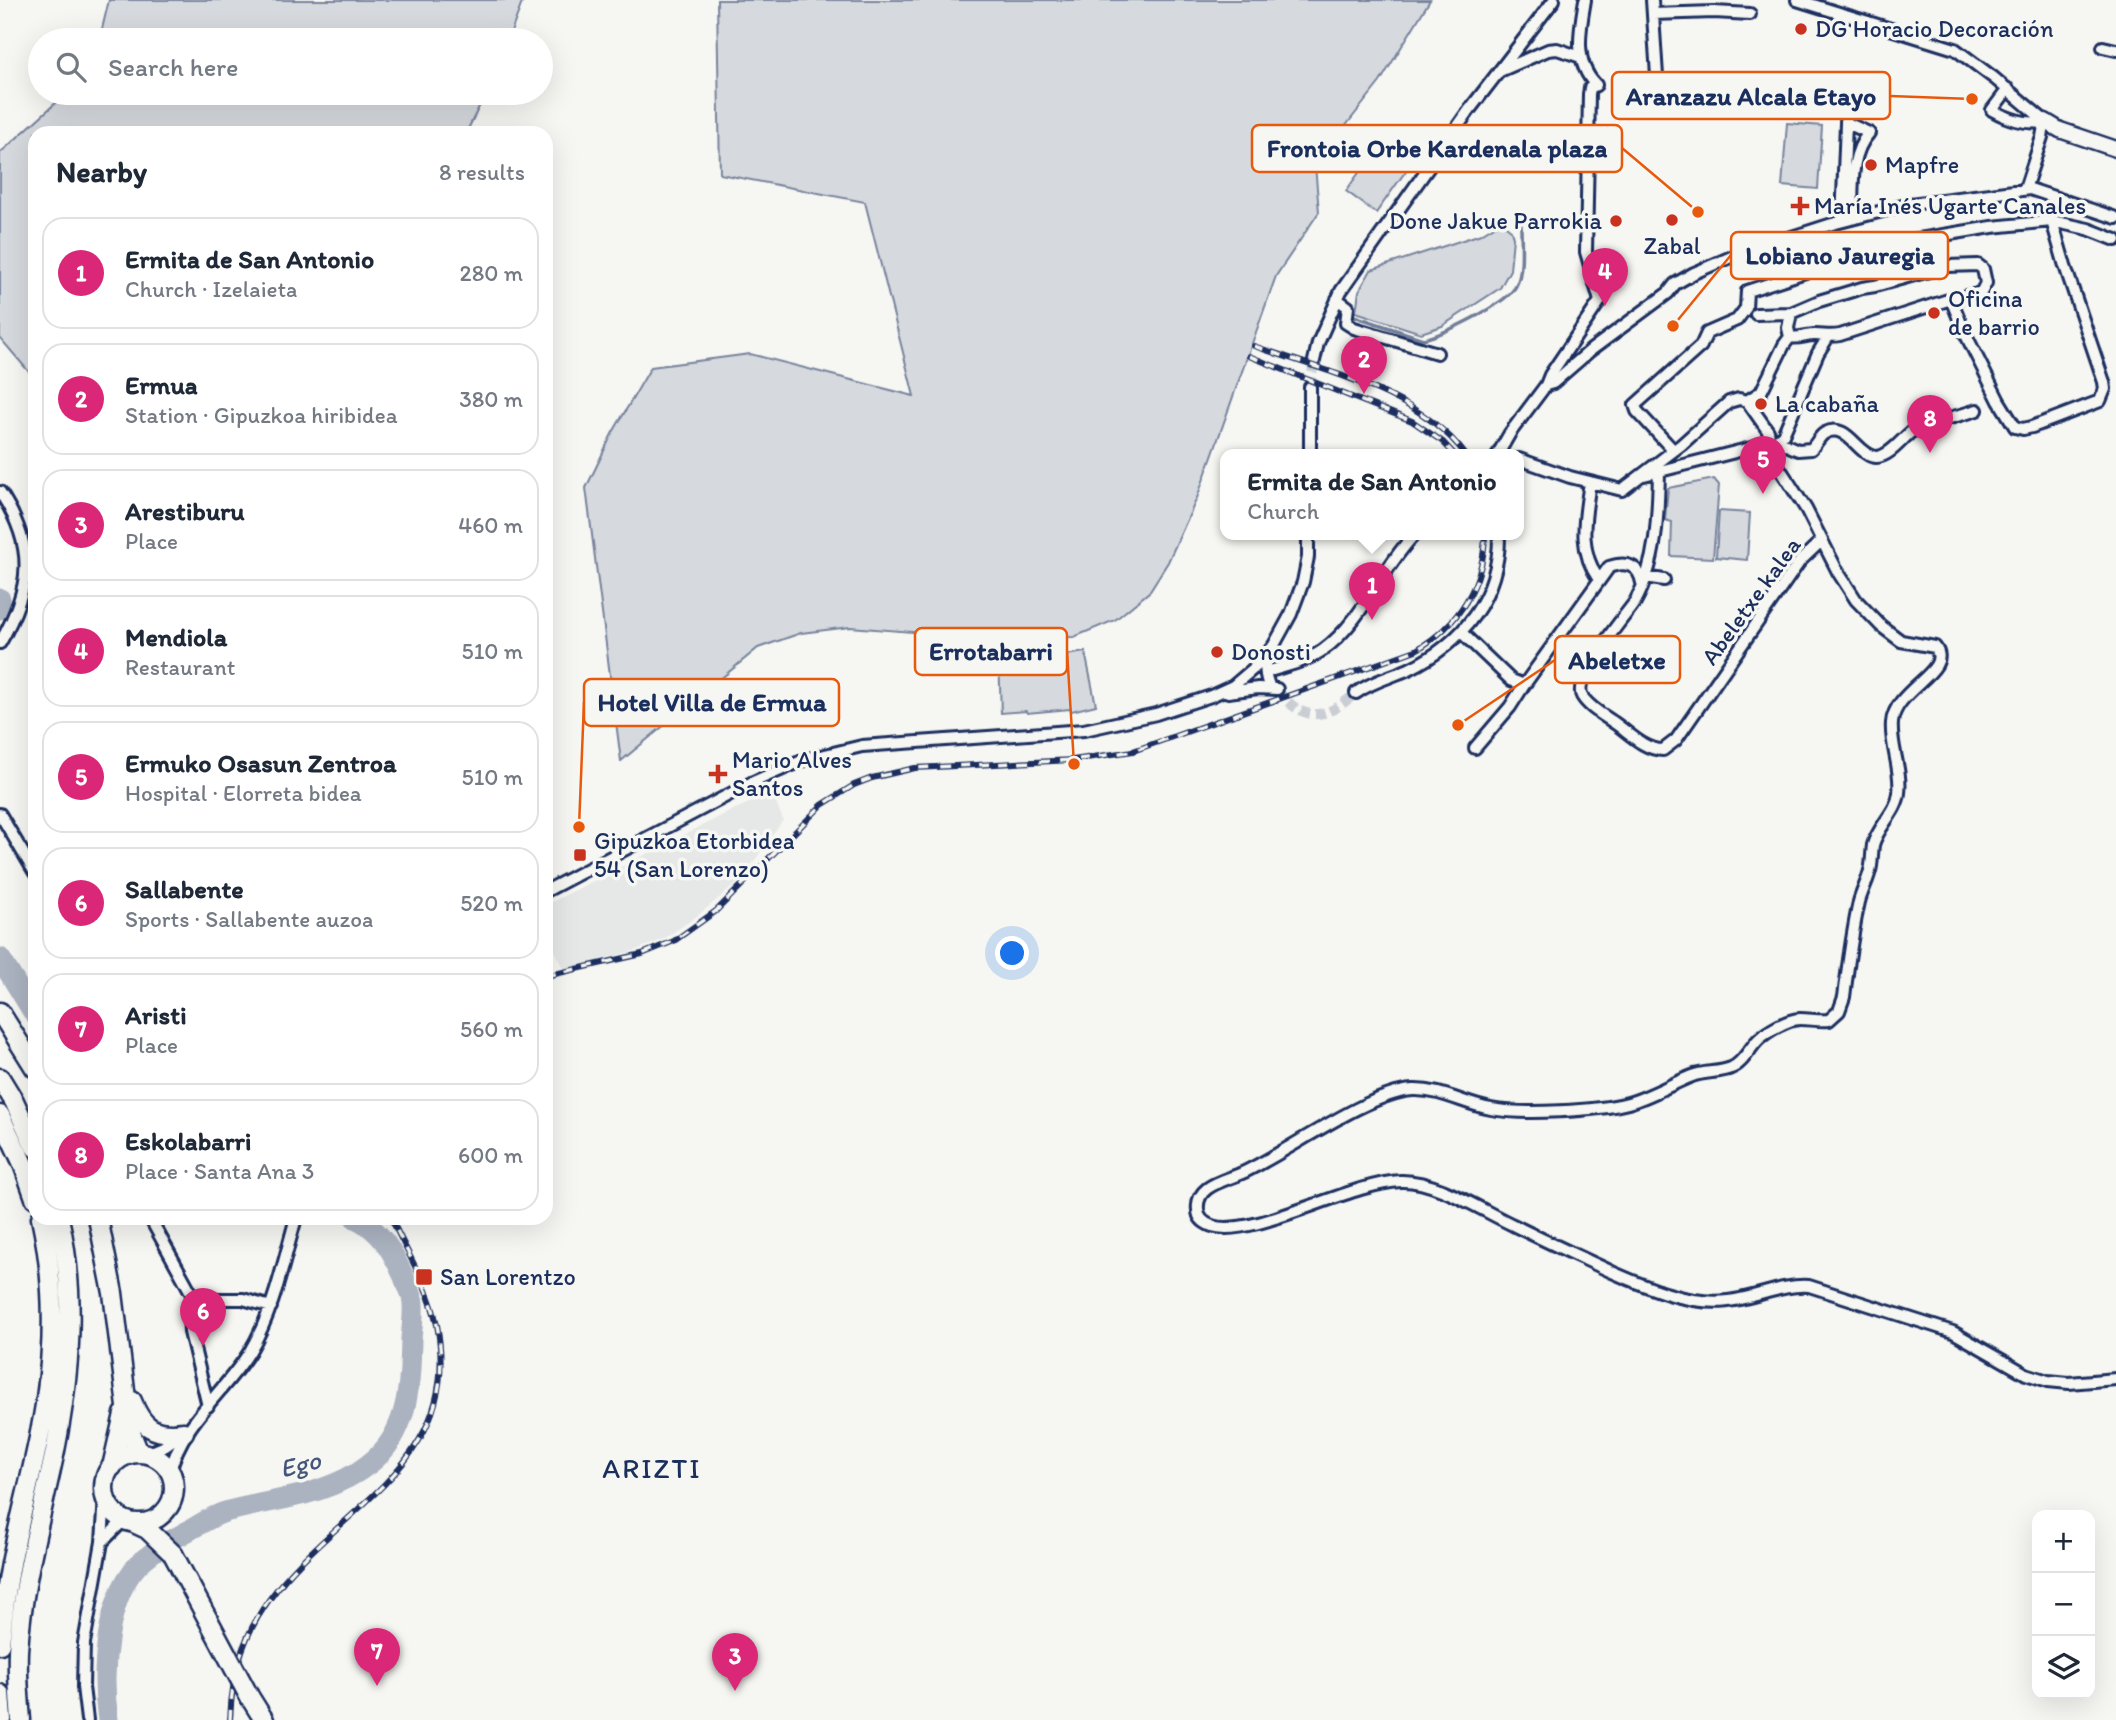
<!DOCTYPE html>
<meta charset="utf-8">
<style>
body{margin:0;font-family:Itim,sans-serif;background:#f2f2f3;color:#1f2937}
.controls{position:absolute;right:21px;bottom:21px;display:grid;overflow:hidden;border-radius:14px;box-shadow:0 7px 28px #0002}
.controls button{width:63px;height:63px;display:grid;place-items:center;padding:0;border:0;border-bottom:2px solid #e0e1e3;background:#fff;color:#1f2937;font:35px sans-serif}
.you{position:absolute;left:1013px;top:954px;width:24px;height:24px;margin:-18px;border:5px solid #fff;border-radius:50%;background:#1a73e8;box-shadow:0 0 0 10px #1a73e833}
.badge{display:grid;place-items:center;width:46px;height:46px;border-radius:50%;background:#db2777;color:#fff;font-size:23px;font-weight:700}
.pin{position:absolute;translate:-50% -58px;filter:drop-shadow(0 2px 4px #0008)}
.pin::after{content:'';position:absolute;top:37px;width:24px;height:21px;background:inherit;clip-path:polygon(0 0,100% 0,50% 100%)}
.popup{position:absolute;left:1220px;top:449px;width:304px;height:91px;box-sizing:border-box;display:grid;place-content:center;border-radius:14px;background:#fff;filter:drop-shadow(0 2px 5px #0005);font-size:23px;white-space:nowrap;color:#747a83}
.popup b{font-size:26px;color:#1f2937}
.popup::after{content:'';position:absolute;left:50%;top:100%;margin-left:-14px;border:14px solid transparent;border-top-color:#fff}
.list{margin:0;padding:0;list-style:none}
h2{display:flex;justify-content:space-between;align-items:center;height:91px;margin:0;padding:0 28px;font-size:30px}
h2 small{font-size:23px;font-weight:400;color:#747a83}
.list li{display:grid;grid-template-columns:46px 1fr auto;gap:21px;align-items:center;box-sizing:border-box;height:112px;margin:0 14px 14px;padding:0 14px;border:2px solid #e0e1e3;border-radius:21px}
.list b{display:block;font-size:26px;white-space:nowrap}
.list p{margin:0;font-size:23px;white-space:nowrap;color:#747a83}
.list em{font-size:23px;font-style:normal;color:#747a83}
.icon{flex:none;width:38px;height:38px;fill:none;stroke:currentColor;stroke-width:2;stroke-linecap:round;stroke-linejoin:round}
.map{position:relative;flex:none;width:2116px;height:1720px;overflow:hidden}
.search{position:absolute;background:#fff;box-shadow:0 7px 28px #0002;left:28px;top:28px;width:525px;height:77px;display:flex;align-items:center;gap:18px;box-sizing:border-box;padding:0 24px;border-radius:38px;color:#747a83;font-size:26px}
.panel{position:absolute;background:#fff;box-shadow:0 7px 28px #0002;left:28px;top:126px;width:525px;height:1099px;border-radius:21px}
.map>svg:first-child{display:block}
.built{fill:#e6e7e7}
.green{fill:#d6d9dd;stroke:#78849e;stroke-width:2}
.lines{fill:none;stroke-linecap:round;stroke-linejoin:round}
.stream{stroke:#717e99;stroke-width:3.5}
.river{stroke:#abb2c0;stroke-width:21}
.minor-tunnel{stroke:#caced4;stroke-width:10;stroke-dasharray:10 5;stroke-linecap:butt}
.minor-casing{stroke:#1b2f5e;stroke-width:16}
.major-casing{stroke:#1b2f5e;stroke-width:19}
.highway-casing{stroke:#1b2f5e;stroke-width:23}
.minor{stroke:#f6f6f2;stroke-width:10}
.major{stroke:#f6f6f2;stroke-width:14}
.highway{stroke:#f6f6f2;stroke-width:18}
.rail-casing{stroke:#1b2f5e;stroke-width:6}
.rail{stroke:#f6f6f2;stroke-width:3.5;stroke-dasharray:10;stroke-linecap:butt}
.highway-bridge-casing{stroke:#1b2f5e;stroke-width:23;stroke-linecap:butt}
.highway-bridge{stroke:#f6f6f2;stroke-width:18}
.poi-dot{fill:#c8321e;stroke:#f6f6f2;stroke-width:2.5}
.labels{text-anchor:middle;stroke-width:7;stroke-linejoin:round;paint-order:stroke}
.poi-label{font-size:24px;fill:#1b2f5e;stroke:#f6f6f2;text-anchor:start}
.street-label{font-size:24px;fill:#1b2f5e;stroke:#f6f6f2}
.water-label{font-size:26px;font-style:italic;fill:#46567b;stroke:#f6f6f2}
.quarter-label{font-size:28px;letter-spacing:2px;fill:#1b2f5e;stroke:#f6f6f2}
.leader{fill:none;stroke:#e8590c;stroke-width:2.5}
.callout-dot{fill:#e8590c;stroke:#f6f6f2;stroke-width:2.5}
.callout{fill:#f6f6f2;stroke:#e8590c;stroke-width:2.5}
.callout-label{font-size:26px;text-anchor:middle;font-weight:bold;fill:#1b2f5e}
</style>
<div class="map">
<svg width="2116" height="1720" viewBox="0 0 2116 1720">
<rect width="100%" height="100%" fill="#f6f6f2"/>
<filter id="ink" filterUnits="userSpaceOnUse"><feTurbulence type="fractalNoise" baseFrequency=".0143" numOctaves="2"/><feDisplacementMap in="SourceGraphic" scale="14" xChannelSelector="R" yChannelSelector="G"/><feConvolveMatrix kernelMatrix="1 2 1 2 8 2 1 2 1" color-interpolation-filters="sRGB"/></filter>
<g filter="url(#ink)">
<path class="built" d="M772,793l11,27 -42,60 -44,36 -33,23 -30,12 -70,18 -18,-37v-27l187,-95z"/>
<path class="green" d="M109,0h414l-15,40h-413l7,-11z
M717,0h713l-50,82 -65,83 4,47 -43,64 -79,222 -29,64 -19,30 -34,28 -41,17 -86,1 -138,-11 -49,6 -43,15 -137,113 -35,-273 26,-54 39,-67 99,-13 164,42 -49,-194 -145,-28z
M63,93h423l-20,40h-431v246l-35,-41v-185l59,-53z
M1787,123l35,3 -4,63 -36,-3z
M1380,143l30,22 -34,48 -30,-22z
M1501,222l10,8 2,8 -3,32 -10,18 -58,38 -21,7 -65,-21 3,-21 12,-21 110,-36z
M1714,479l5,6 -6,73 -42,-2 1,-34 -7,-2 3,-32z
M1719,511l31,2 -3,47 -31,-3z
M1085,652l11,53 -24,6 -2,-2 -43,4 -1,-2 -25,2 -2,-55 37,2z"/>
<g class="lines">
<path class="stream" d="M1351,315l72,24c19,-4 84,-35 93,-53 9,-16 4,-53 5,-71"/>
<path class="river" d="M0,599v10
M0,958l35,57
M108,1720c-7,-46 -3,-127 35,-160 13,-11 30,-21 45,-29 11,-6 24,-15 37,-19 50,-14 102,-15 144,-48 40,-30 41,-79 42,-125 1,-13 4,-30 1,-42 -1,-7 -6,-13 -8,-20 -11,-24 -23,-48 -49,-59"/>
<path class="minor-tunnel" d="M1310,387l4,-26
M1278,691c27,33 48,28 78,2"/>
<defs>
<path id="minor" d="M1652,0l6,91
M1797,0l158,49 39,29 51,43
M1653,14l61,-2 36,2
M2103,47l13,3
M1500,71l48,-21 9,-1 24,8
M2008,89l-16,21c14,8 35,16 53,11
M1847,123l22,10c-20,22 -16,56 -17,85
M2025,189l17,-52 3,-16
M1842,221l5,-122
M1337,299l11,8 -2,16 8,5 83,25
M1951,299l13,32 35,70 16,26 8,2 9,-2 68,-26 5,-12 -1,-7 -39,-116 -13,-45
M1756,314l35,-1 28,-12 43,-13 13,-2 72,-20 31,-1 5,4 3,14 -4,8 -5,3 -26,5 -111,36c-10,2 -16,0 -25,0 -10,0 -15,4 -25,2
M1314,361l4,-18 23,-52 129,-182 84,-109
M1546,385l7,-2 38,-33 77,-57 7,-9 19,-11 42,-18 96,-31 78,-20 120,-15 86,29
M1747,401l21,30 3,21 4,9 31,48 32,63 18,28 25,26 20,15 34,6c19,24 -41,42 -43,76 -2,23 10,46 7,70 -2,19 -21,33 -26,52 -1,7 -1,14 -2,21 -2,13 -9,24 -12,36 -7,31 -11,63 -15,95l-5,14 -10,9c-10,1 -19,-1 -29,-1 -12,0 -32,12 -41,20 -9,8 -16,25 -28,29 -12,5 -26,3 -39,8 -21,8 -42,21 -64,27 -31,8 -106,12 -137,6 -27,-5 -50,-20 -78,-19 -47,3 -125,62 -171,83 -17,8 -47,12 -44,37 0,8 6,13 14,16 40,13 137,-43 189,-45 35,-1 80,29 112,44 32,16 65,31 99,47 34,15 78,34 116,29 28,-3 54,-17 81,-15l144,46 73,42 22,7 21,2 47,-4
M1747,401l14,-9 23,-47 6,-8 -2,-9 3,-15
M1771,444l12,-9 35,-82 10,-16
M1673,450l-36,-39 -2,-6 66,-59 6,-13 30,-13 9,-12 1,-17 148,-48 97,-16 60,-6 36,8 28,11
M1310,454v-67
M1498,454l12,-21 36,-48 4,-10 50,-74 -14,-49 3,-158 1,-6 6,-3c-23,-23 -16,-56 -11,-85
M1519,459l51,18 52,13 59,-45 48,-43 10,-3 8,2
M1659,472c-1,44 -2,91 -24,130 -12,16 -63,77 -53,94 7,12 23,20 34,28 14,10 29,26 47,26l13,-10 124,-179 20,-19
M1644,475l119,-30 21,-1 14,6 13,-1c5,-4 8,-13 14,-16 22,-12 33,23 51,24 13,0 26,-18 35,-25 14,-9 49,-16 66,-22
M1590,482c-5,36 -13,66 9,98
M0,492c36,55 32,95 0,151
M1645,577l19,3
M1462,633l49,47 13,5 85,-118c17,-6 30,-2 33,16
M1270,654c-7,12 -5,22 0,34
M1273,670c17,-5 36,-10 50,-20 40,-29 58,-81 92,-116
M1228,692l30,-4 19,1
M1356,693c16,-12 35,-16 53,-24 54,-26 91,-73 90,-135
M1475,748l35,-41 14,-22
M0,814l35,59
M546,891l207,-109 51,-22 58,-14 222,-16 72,-16 55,-18 22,-10 27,-23 14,-18 17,-31 12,-32 5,-25v-23
M150,1218l43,78 -4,17 1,19 18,74
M193,1296l14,3h36l28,8
M146,1454l17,-7 17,-12
M170,1472c11,-49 55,-80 80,-121 24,-40 33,-88 46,-133
M102,1542l22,-22
M87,1720l-4,-33 1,-44 18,-101 3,-46"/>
<path id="major" d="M2045,121l15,9 56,19"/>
<path id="highway" d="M0,1012l35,56
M0,1078l14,23 21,46
M0,1115l23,49 12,34
M98,1218l15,75 17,138 9,22
M132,1401c10,27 23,35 52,31
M104 1488a35 35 0 1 1 70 0a35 35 0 1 1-70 0Z
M112,1467l12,-53
M134,1523l13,6 26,25
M0,1644c3,-31 7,-63 14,-95 10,-50 25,-100 32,-151 9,-61 8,-120 -5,-180
M0,1694l2,26
M249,1696l15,24
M21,1720c-2,-23 -4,-46 -3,-69 4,-69 23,-133 37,-200 15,-77 22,-155 4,-233"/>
</defs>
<use href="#minor" class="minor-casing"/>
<use href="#major" class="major-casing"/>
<use href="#highway" class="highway-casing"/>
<use href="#minor" class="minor"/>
<use href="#major" class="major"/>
<use href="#highway" class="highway"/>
<defs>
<path id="rail" d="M1254,346c70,25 165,46 211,108
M1249,356l163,65 31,21 11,12
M546,976l96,-22 32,-13 42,-30 106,-106 32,-20 18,-7 43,-10 158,-8 60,-9 283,-101c43,-25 68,-66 69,-116
M230,1720c2,-52 15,-91 48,-132 69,-86 185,-128 159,-263 -8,-38 -30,-72 -46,-107"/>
</defs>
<use href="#rail" class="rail-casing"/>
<use href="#rail" class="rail"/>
<defs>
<path id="highway-bridge" d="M173,1554l76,142"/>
</defs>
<use href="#highway-bridge" class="highway-bridge-casing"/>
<use href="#highway-bridge" class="highway-bridge"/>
</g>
</g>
<g class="poi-dot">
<circle cx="1801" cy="29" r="7"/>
<circle cx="1871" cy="165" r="7"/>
<path d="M1796.5 195.5h7v7h7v7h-7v7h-7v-7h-7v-7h7z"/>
<circle cx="1672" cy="220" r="7"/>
<circle cx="1616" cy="221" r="7"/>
<circle cx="1934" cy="313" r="7"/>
<circle cx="1761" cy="404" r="7"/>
<circle cx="1217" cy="652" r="7"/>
<path d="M714.5 763.5h7v7h7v7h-7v7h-7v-7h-7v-7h7z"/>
<rect x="573" y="848" width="14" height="14" rx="3.5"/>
<rect x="415" y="1268" width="18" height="18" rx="3.5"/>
</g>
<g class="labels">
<g class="poi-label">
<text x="1815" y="37">DG Horacio Decoración</text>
<text x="1885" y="173">Mapfre</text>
<text x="1814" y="214">María Inés Ugarte Canales</text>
<text x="1602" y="229" text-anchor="end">Done Jakue Parrokia</text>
<text x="1672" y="254" text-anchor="middle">Zabal</text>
<text x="1948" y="307">Oficina<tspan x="1948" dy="28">de barrio</tspan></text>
<text x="1775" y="412">La cabaña</text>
<text x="1231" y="660">Donosti</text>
<text x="732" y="768">Mario Alves<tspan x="732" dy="28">Santos</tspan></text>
<text x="594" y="849">Gipuzkoa Etorbidea<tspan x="594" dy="28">54 (San Lorenzo)</tspan></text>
<text x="440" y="1285">San Lorentzo</text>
</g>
<g class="street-label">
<text transform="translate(1751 601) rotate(-54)" y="8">Abeletxe kalea</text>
</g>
<g class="water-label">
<text transform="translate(300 1464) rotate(-14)" y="9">Ego</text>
</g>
<g class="quarter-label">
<text x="652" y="1478">ARIZTI</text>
</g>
</g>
<path class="leader" d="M1972 99L1890 96M1698 212L1622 148M1673 326L1731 255M1074 764L1067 651M1458 725L1555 660M579 827L584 702"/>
<g class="callout-dot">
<circle cx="1972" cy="99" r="7"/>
<circle cx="1698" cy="212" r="7"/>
<circle cx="1673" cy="326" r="7"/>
<circle cx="1074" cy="764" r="7"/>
<circle cx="1458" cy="725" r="7"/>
<circle cx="579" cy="827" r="7"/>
</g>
<g class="callout">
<rect x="1612" y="72" width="278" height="47" rx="7"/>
<rect x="1252" y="125" width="370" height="47" rx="7"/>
<rect x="1731" y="232" width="217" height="47" rx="7"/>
<rect x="915" y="628" width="152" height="47" rx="7"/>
<rect x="1555" y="636" width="125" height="47" rx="7"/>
<rect x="584" y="679" width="255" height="47" rx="7"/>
</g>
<g class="callout-label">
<text x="1751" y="105">Aranzazu Alcala Etayo</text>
<text x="1437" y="157">Frontoia Orbe Kardenala plaza</text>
<text x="1840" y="264">Lobiano Jauregia</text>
<text x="991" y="660">Errotabarri</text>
<text x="1617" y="669">Abeletxe</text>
<text x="712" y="711">Hotel Villa de Ermua</text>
</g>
</svg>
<div class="controls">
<button>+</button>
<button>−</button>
<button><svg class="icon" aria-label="layers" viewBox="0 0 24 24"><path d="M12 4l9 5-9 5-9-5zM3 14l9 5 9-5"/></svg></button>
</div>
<div class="you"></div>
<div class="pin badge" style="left:1372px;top:620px">1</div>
<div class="popup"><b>Ermita de San Antonio</b>Church</div>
<div class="pin badge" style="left:1364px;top:394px">2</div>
<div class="pin badge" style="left:735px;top:1691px">3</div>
<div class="pin badge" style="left:1605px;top:306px">4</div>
<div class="pin badge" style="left:1763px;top:494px">5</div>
<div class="pin badge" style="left:203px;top:1346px">6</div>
<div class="pin badge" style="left:377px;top:1686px">7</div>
<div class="pin badge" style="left:1930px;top:453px">8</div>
<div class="search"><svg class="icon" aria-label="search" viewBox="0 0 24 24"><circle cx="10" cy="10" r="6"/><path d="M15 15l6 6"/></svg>Search here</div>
<section class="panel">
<h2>Nearby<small>8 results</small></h2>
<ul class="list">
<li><span class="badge">1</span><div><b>Ermita de San Antonio</b><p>Church · Izelaieta</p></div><em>280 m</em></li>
<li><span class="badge">2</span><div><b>Ermua</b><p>Station · Gipuzkoa hiribidea</p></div><em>380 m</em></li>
<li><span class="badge">3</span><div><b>Arestiburu</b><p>Place</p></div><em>460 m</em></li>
<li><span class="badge">4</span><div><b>Mendiola</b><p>Restaurant</p></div><em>510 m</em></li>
<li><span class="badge">5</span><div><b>Ermuko Osasun Zentroa</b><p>Hospital · Elorreta bidea</p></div><em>510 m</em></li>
<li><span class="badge">6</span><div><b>Sallabente</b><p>Sports · Sallabente auzoa</p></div><em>520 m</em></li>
<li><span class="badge">7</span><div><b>Aristi</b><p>Place</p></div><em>560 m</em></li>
<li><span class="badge">8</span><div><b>Eskolabarri</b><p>Place · Santa Ana 3</p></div><em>600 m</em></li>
</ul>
</section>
</div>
